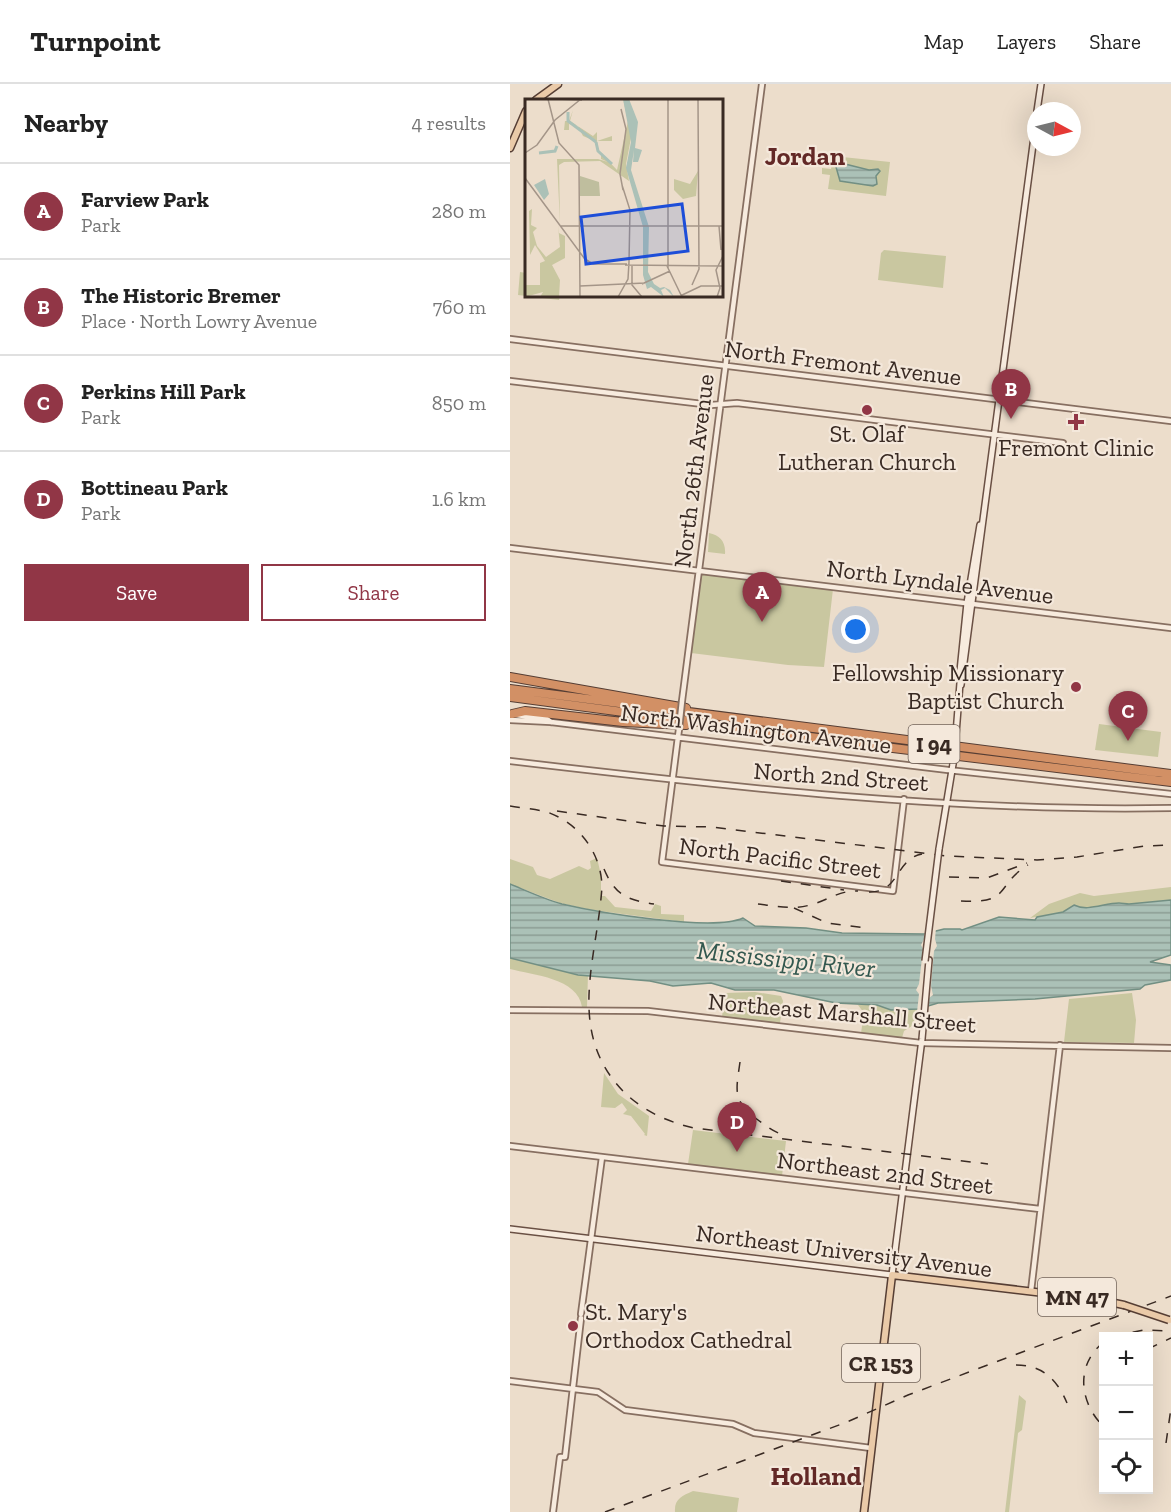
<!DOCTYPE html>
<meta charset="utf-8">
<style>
body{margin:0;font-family:"Zilla Slab",serif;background:#f2f2f2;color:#222}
.controls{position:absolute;right:18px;bottom:18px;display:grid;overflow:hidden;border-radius:0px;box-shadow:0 6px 24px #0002}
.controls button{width:54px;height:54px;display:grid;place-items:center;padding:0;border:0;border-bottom:2px solid #e0e0e0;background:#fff;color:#222;font:30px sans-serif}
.compass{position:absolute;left:517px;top:18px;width:54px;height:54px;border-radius:50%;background:#fff;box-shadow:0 6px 24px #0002;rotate:97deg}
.you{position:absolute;left:346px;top:546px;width:21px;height:21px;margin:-15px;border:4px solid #fff;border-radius:50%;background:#1a73e8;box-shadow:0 0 0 9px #1a73e833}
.badge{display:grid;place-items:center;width:39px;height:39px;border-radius:50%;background:#913646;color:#fff;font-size:20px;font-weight:700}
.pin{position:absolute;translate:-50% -50px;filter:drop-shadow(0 2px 3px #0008)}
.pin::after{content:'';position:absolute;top:32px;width:21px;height:18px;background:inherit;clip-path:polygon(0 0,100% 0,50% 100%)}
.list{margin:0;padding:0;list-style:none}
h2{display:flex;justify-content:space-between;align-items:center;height:78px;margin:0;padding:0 24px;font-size:26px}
h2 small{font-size:20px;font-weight:400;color:#767676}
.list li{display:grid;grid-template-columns:39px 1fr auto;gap:18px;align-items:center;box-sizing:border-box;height:96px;padding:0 24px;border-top:2px solid #e0e0e0}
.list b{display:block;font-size:22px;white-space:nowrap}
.list p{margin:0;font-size:20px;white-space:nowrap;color:#767676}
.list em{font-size:20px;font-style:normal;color:#767676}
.actions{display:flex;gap:12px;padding:18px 24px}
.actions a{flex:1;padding:14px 0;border:2px solid #913646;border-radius:0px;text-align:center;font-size:21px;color:#913646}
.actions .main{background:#913646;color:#fff}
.icon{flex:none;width:33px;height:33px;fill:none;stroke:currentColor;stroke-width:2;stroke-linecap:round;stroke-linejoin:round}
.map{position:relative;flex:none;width:661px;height:1428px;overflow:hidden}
header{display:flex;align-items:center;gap:36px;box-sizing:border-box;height:84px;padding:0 30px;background:#fff;border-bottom:2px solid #e0e0e0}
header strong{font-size:28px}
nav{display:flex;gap:33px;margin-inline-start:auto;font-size:21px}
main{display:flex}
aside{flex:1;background:#fff}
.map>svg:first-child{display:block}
.green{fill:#c9c7a0}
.water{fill:url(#water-rules);stroke:#728f83;stroke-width:1.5}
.pier{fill:#ecddcb}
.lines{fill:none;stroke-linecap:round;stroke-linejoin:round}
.tertiary-casing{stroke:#876f61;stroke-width:8}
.secondary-casing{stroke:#6a5044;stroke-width:8}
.primary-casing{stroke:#563e34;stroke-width:9}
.motorway-casing{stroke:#563e34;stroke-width:10}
.tertiary{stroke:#f7ebde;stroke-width:4.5}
.secondary{stroke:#f7ebde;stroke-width:5}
.primary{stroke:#eacaa8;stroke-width:6}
.motorway{stroke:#d29065;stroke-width:8}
.rail{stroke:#392a23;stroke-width:1.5;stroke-dasharray:10 10;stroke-linecap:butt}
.tertiary-bridge-casing{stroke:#876f61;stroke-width:8;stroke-linecap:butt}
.secondary-bridge-casing{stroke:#6a5044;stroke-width:8;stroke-linecap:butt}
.primary-bridge-casing{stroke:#563e34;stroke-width:9;stroke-linecap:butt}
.tertiary-bridge{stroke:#f7ebde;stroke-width:4.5}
.secondary-bridge{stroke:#f7ebde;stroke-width:5}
.primary-bridge{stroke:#eacaa8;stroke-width:6}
.poi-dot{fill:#913646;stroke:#f4e8db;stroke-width:2}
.labels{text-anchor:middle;stroke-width:4.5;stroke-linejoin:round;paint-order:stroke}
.shield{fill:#f4e8db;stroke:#71635a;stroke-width:1.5}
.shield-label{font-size:22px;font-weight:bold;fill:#392a23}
.street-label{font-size:24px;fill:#392a23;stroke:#f4e8db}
.poi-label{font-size:24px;fill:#392a23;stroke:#f4e8db}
.neighbourhood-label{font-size:26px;font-weight:bold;fill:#622826;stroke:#f4e8db}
.water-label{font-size:26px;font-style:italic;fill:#33584f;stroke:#f4e8db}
.inset-river{fill:none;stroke:#abc1b7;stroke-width:3}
.inset-road{fill:none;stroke:#a49588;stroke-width:1.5}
.view{fill:#1d4ed8;fill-opacity:0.15;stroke:#1d4ed8;stroke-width:3}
.inset-edge{fill:none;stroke:#392a23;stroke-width:3}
</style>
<header>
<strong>Turnpoint</strong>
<nav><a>Map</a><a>Layers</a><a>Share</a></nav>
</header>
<main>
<aside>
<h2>Nearby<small>4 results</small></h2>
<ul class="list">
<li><span class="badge">A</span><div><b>Farview Park</b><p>Park</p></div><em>280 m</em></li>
<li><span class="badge">B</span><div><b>The Historic Bremer</b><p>Place · North Lowry Avenue</p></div><em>760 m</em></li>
<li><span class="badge">C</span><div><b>Perkins Hill Park</b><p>Park</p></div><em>850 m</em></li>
<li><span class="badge">D</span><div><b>Bottineau Park</b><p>Park</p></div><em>1.6 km</em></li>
</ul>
<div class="actions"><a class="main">Save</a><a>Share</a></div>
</aside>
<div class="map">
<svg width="661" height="1428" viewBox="0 0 661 1428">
<defs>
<pattern id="water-rules" width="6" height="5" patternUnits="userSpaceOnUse" patternTransform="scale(1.5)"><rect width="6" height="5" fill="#abc1b7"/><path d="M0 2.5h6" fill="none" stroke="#8c9d94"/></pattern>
</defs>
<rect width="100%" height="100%" fill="#ecddcb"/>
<path class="green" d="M323,72l57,6 -4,34 -58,-7 2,-14 -8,-1v-6l9,1z
M374,166l62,6 -3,32 -65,-8 3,-27z
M10,188l6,1v23h34l-1,4 -41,-5z
M199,449c11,2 17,9 16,21l-17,-2z
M191,490l132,15 -9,78 -36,-2 -97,-12z
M589,640l62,8 -3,25 -63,-7z
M87,774l4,17v21h4l10,11 36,4 4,-7 6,2v8l23,1v7l-92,-12 -32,-7 -50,-19v-25l23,8 4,8 13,4 29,-13 9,4 3,-2 -1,-7z
M661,803v13l-42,4 -7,-1 -25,4h-21l-13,5 -33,6 19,-14 31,-11 14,3z
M0,874l68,17 10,-1 -1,33h-5c-4,-29 -49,-32 -72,-38z
M245,908l26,4 2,5 -3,22 -58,-6 3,-24z
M622,909l4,27 -2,23 -70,-1 5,-43z
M348,921h19l14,5 27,-1 -2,17h-4l-8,5 -2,7 -41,-5 3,-20z
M94,989l14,21 31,22 -2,20 -3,-1 1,-1 -14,-18 -8,-2 4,-4 -5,-7 -7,5 -14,-1z
M183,1046l93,11 -4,35 -94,-12z
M509,1311l7,6 -4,29 -4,3 -9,79h-4z
M183,1407l46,7 -2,14h-62c-1,-13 7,-16 18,-21z"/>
<path class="water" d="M335,80l24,6 9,-1 2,2 -4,5 1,8 -4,2 -33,-5 -4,-14 2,-2z
M0,800c17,7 34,15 52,20 34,8 151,28 181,14l12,8 51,2 36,5 82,1 20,-5h16l2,1 37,-13 36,3 2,-3 26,-5 11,-7c14,7 30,-2 45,-2 3,0 7,1 10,1l42,-4v55l-21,7 21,3v15l-26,5 -5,4 -105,10 -97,4 -20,6 -27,1 -14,-5 -41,-2 -62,-13h-39l-24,-7 -38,3 -23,-5 -72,-6 -68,-17z"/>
<path class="pier" d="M426,844l-1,11 2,7 -3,5 -3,35 2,9 -4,3 -1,11 -11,3 2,-18 -3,-4 3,-6 4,-35 -2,-4 3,-6 1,-8z"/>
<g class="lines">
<defs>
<path id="tertiary" d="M0,255l661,82
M0,297l201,24 26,-2 326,40
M0,464l661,80
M172,617l80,-617
M6,631l31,4 4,3
M0,636l41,2 397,48 223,24
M169,645l-17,133 231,29 11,-92
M0,677c219,26 440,51 661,47
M0,926l138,1 273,32 250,5
M0,1062l530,63
M521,1207l29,-246
M71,1230l21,-157
M0,1297l88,11 27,18 108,14 21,9 117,15
M43,1428l7,-55h5l16,-139"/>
<path id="secondary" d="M527,27l4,-27
M450,587l7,-68 13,-78
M451,601l75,-563
M446,650l4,-51
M429,765l14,-85
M0,1145l382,46 30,-236 7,-79"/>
<path id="primary" d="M26,16l22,-16
M0,64l16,-37
M354,1428l28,-237 203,24 29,6"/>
<path id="motorway" d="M0,593l176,31
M0,605l661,85
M0,613l383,51 278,34
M2,630l13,-3 98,11 63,3"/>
</defs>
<use href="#tertiary" class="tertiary-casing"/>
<use href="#secondary" class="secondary-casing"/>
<use href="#primary" class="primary-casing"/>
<use href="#motorway" class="motorway-casing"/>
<use href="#tertiary" class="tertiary"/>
<use href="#secondary" class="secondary"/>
<use href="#primary" class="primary"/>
<use href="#motorway" class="motorway"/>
<path class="rail" d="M0,722c12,2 25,3 37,6 32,11 54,41 55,74 -4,68 -34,137 13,196 20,25 48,39 79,46l294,36
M47,727l107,15 48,1 235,29 90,4 40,-3 67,-11 27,-1
M94,785c11,26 23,31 50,35
M439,793l38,1 40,-15
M271,797l63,9
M359,808c31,1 26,-33 53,-38
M451,817c51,3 34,-16 67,-36
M248,820c17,2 35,6 52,1 17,-4 29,-15 48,-14
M284,824l33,15 40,5
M230,978c-4,29 -8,39 18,58 8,6 15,11 25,15
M603,1252l31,-6 27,1
M594,1258c-29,22 -25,61 0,85
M638,1265l23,-11
M506,1281c26,0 41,14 51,38
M656,1359l5,-35
M95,1428l242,-90 61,-27 263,-99"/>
<defs>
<path id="tertiary-bridge" d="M169,645l3,-28"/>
<path id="secondary-bridge" d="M443,680l3,-30
M415,877l14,-112"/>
<path id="primary-bridge" d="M614,1221l45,15"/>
</defs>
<use href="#tertiary-bridge" class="tertiary-bridge-casing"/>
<use href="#secondary-bridge" class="secondary-bridge-casing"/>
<use href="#primary-bridge" class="primary-bridge-casing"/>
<use href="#tertiary-bridge" class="tertiary-bridge"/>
<use href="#secondary-bridge" class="secondary-bridge"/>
<use href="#primary-bridge" class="primary-bridge"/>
</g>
<g class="poi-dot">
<circle cx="357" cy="326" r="6"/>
<path d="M563 329h6v6h6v6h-6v6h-6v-6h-6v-6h6z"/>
<circle cx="566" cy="603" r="6"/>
<circle cx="63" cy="1242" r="6"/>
</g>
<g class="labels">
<g class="shield">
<rect x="398.5" y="641" width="51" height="38" rx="4.5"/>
<rect x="528" y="1194" width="78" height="38" rx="4.5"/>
<rect x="332" y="1260" width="78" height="38" rx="4.5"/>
</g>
<g class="shield-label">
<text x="424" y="668">I 94</text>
<text x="567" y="1221">MN 47</text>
<text x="371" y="1287">CR 153</text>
</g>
<g class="street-label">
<text transform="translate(333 279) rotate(7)" y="8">North Fremont Avenue</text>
<text transform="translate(184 387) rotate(-83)" y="8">North 26th Avenue</text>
<text transform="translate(430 498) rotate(7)" y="8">North Lyndale Avenue</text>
<text transform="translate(246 645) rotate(7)" y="8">North Washington Avenue</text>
<text transform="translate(331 693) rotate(4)" y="8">North 2nd Street</text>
<text transform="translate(270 774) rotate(7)" y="8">North Pacific Street</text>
<text transform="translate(332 929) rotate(5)" y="8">Northeast Marshall Street</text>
<text transform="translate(375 1089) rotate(7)" y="8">Northeast 2nd Street</text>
<text transform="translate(334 1167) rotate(7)" y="8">Northeast University Avenue</text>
</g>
<g class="poi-label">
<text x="357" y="358">St. Olaf<tspan x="357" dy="28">Lutheran Church</tspan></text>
<text x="566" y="372">Fremont Clinic</text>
<text x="554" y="597" text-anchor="end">Fellowship Missionary<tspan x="554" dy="28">Baptist Church</tspan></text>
<text x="75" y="1236" text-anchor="start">St. Mary's<tspan x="75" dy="28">Orthodox Cathedral</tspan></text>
</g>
<g class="neighbourhood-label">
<text x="295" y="81">Jordan</text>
<text x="306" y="1401">Holland</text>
</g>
<g class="water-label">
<text transform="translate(276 875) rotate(6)" y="9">Mississippi River</text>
</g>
</g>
<g transform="translate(15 15)">
<rect width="198" height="198" fill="#ecddcb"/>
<path d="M173,72l-2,25 -13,3 -9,-9v-11l16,5z" fill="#c9c7a0"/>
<path d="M55,77l19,6 1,14h-20z" fill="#bfbe9e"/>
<path d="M98,0l7,23 1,16 -5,26 3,17 -29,-20 -36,1 -5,3 1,59 -3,-65h41l10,3 -7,-3v-4l-4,-4 -2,-10 -12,-5 -5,-10 -9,-2v6h-5l1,-9h4l4,-11 -3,11 23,15 4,-4v9l15,-5v5h-15l1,9 19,20 11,-49zM7,110l-1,16 6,3 -4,4 4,14 9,11 14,-10 -2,-22 1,8 6,3v22l-13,7 8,15 -1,17h-19l3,-5 -18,5v-12h15v-22l5,-2 -10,-16 -5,10 -1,-44z" fill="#c9c7a0"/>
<path d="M98,0h6l9,23 -3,26 7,2 -4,12h-5l1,-12 -3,20 18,57 -1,45 6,12 6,4 4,-1 6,3 4,7 -9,-9 -4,2 3,7 -13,-10 -4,2 -4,-14v-48l-17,-59 5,-26zM20,80l4,15 -5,6 -10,-15z" fill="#abc1b7"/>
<path class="inset-river" d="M43,13v9l28,21M71,43l2,9 14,13M14,54l16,-2 2,-5"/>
<path class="inset-road" d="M23,0l11,44 20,22 1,132M31,0l26,1M96,10l5,20 -6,45 3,16M0,54l12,-8 18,-25 26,-21M0,79l62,84M35,127h56M88,127h110M194,127l2,24M60,160l8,5h34M100,166l98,1M107,166v20l10,12M142,167l15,31M143,169v-169M117,185l28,-13M167,186l7,-16 -1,-170M55,187l65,-3M93,198l10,-18 1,-17 1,-52 -8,-25M153,198l23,-11h22M192,198l3,-9 -4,-18 7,-14"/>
<path class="view" d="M157,105l6,47 -102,13 -5,-47z"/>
<rect width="198" height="198" class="inset-edge"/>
</g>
</svg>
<div class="controls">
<button>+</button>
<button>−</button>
<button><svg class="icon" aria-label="locate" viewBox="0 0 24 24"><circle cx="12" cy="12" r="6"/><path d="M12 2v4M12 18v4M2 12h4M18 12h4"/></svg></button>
</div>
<svg class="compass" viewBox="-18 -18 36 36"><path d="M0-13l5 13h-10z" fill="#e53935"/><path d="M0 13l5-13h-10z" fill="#767676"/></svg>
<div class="you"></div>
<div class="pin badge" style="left:252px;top:538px">A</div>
<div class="pin badge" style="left:501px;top:335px">B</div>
<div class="pin badge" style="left:618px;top:657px">C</div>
<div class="pin badge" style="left:227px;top:1068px">D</div>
</div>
</main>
